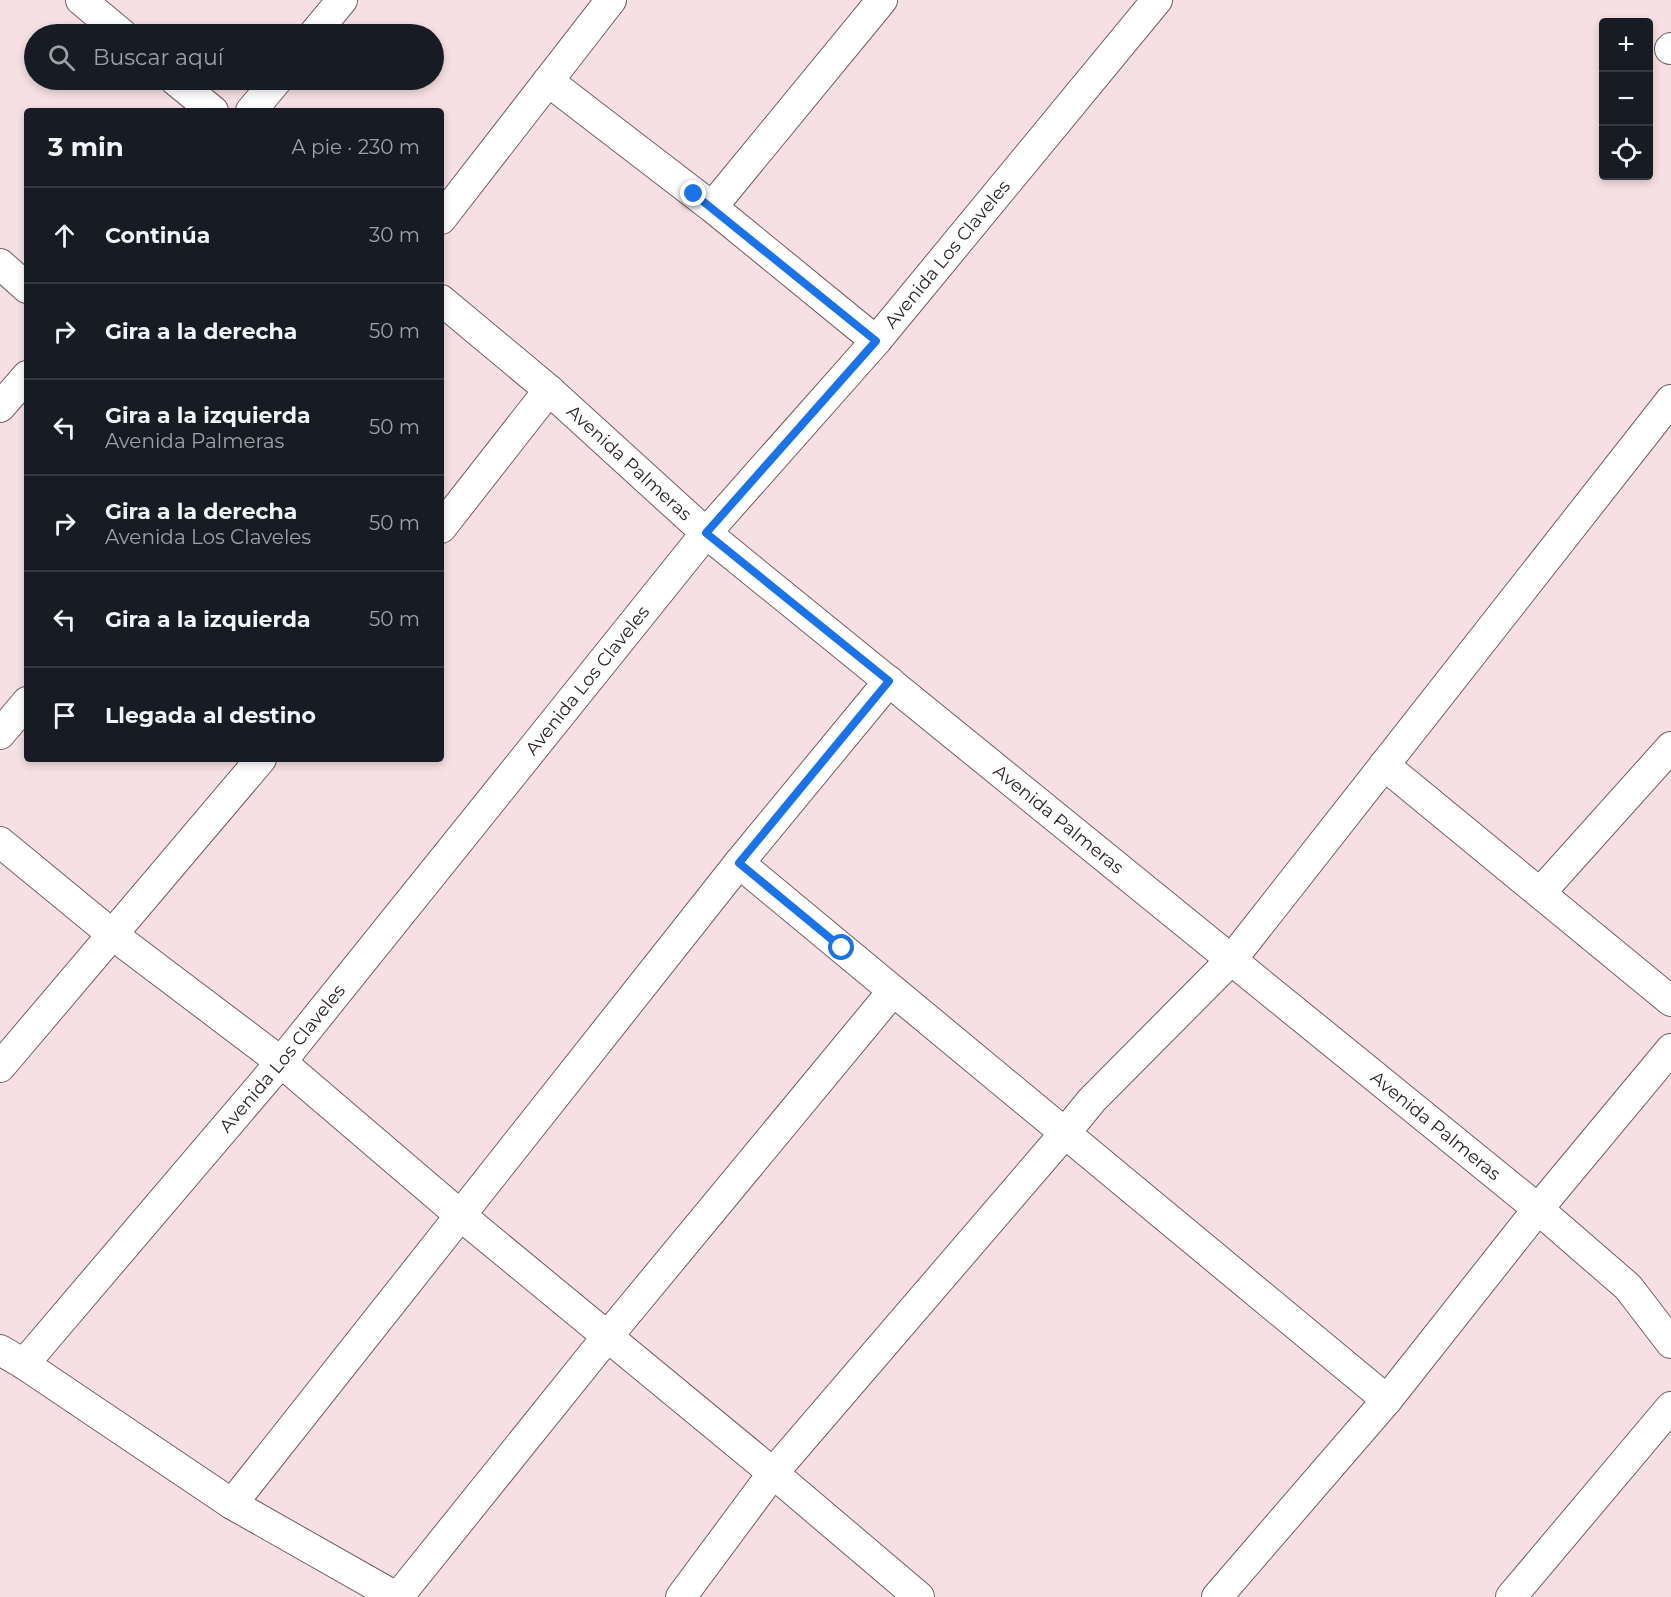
<!DOCTYPE html>
<html lang="es">
<meta charset="utf-8">
<style>
body{margin:0;font-family:Montserrat,sans-serif;background:#242831;color:#f1f3f6}
.controls{position:absolute;right:18px;top:18px;display:grid;overflow:hidden;border-radius:6px;box-shadow:0 3px 9px #0003}
.controls button{width:54px;height:54px;display:grid;place-items:center;padding:0;border:0;border-bottom:2px solid #363941;background:#171b24;color:#f1f3f6;font:30px sans-serif}
.stop{position:absolute;width:18px;height:18px;margin:-14px;border:4px solid #1a73e8;border-radius:50%;background:#fff}
.stop.end{background:#1a73e8;border-color:#fff;box-shadow:0 2px 6px #0008}
.list{margin:0;padding:0;list-style:none}
h2{display:flex;justify-content:space-between;align-items:center;height:78px;margin:0;padding:0 24px;font-size:26px}
h2 small{font-size:20px;font-weight:400;color:#9ea1a6}
.list li{display:grid;grid-template-columns:39px 1fr auto;gap:18px;align-items:center;box-sizing:border-box;height:96px;padding:0 24px;border-top:2px solid #363941}
.list b{display:block;font-size:22px;white-space:nowrap}
.list p{margin:0;font-size:20px;white-space:nowrap;color:#9ea1a6}
.list em{font-size:20px;font-style:normal;color:#9ea1a6}
.icon{flex:none;width:33px;height:33px;fill:none;stroke:currentColor;stroke-width:2;stroke-linecap:round;stroke-linejoin:round}
.map{position:relative;flex:none;width:1671px;height:1597px;overflow:hidden}
.search{position:absolute;background:#171b24;box-shadow:0 3px 9px #0003;left:24px;top:24px;width:420px;height:66px;display:flex;align-items:center;gap:15px;box-sizing:border-box;padding:0 21px;border-radius:33px;color:#9ea1a6;font-size:22px}
.panel{position:absolute;background:#171b24;box-shadow:0 3px 9px #0003;left:24px;top:108px;width:420px;height:654px;border-radius:6px}
.map>svg:first-child{display:block}
.lines{fill:none;stroke-linecap:round;stroke-linejoin:round}
.street-casing{stroke:#715e61;stroke-width:32}
.street{stroke:#fff;stroke-width:30}
.route{stroke:#1a73e8;stroke-width:8}
.labels{text-anchor:middle;stroke-width:4.5;stroke-linejoin:round;paint-order:stroke}
.street-label{font-size:18px;fill:#2c2425;stroke:#f7e0e4}
</style>
<div class="map">
<svg width="1671" height="1597" viewBox="0 0 1671 1597">
<rect width="100%" height="100%" fill="#f7e0e4"/>
<g class="lines">
<defs>
<g id="street">
<path d="M81,0l41,34"/>
<path d="M314,34l28,-34"/>
<path d="M1670,49l1,-1"/>
<path d="M175,80l38,31"/>
<path d="M548,81l164,126 164,134"/>
<path d="M251,111l26,-31"/>
<path d="M712,207l170,-207"/>
<path d="M441,219l170,-219"/>
<path d="M0,264l27,24"/>
<path id="s1" d="M441,300l108,90 157,143 832,676 90,78 43,56"/>
<path d="M0,407l27,-31"/>
<path d="M441,528l108,-138"/>
<path d="M0,734l27,-32"/>
<path d="M1384,765l287,236"/>
<path d="M0,842l113,93 168,127 179,153 313,258 146,124"/>
<path d="M739,863l648,537"/>
<path d="M1540,893l131,-146"/>
<path d="M0,1067l261,-308"/>
<path d="M0,1350l24,14 208,140 164,93"/>
<path id="s2" d="M24,1364l257,-302 425,-529 170,-192 281,-341"/>
<path d="M232,1504l507,-641 150,-182"/>
<path d="M398,1597l209,-260 286,-346"/>
<path d="M681,1597l92,-124 292,-340 27,-33 140,-141 439,-559"/>
<path d="M1217,1597l170,-197 151,-191 133,-160"/>
<path d="M1511,1597l160,-190"/>
</g>
</defs>
<use href="#street" class="street-casing"/>
<use href="#street" class="street"/>
</g>
<g class="lines">
<path class="route" d="M694,194l182,147 -170,192 183,148 -150,182 103,85"/>
</g>
<g class="labels">
<g class="street-label">
<text dy="6" stroke="none"><textPath href="#s2" startOffset="1444">Avenida Los Claveles</textPath></text>
<text dy="6" stroke="none"><textPath href="#s1" startOffset="249">Avenida Palmeras</textPath></text>
<text dy="6" stroke="none"><textPath href="#s2" startOffset="886">Avenida Los Claveles</textPath></text>
<text dy="6" stroke="none"><textPath href="#s1" startOffset="807">Avenida Palmeras</textPath></text>
<text dy="6" stroke="none"><textPath href="#s2" startOffset="400">Avenida Los Claveles</textPath></text>
<text dy="6" stroke="none"><textPath href="#s1" startOffset="1293">Avenida Palmeras</textPath></text>
</g>
</g>
</svg>
<div class="controls">
<button>+</button>
<button>−</button>
<button><svg class="icon" aria-label="locate" viewBox="0 0 24 24"><circle cx="12" cy="12" r="6"/><path d="M12 2v4M12 18v4M2 12h4M18 12h4"/></svg></button>
</div>
<div class="stop" style="left:842px;top:948px"></div>
<div class="stop end" style="left:694px;top:194px"></div>
<div class="search"><svg class="icon" aria-label="search" viewBox="0 0 24 24"><circle cx="10" cy="10" r="6"/><path d="M15 15l6 6"/></svg>Buscar aquí</div>
<section class="panel">
<h2>3 min<small>A pie · 230 m</small></h2>
<ul class="list">
<li><svg class="icon" aria-label="ahead" viewBox="0 0 24 24"><path d="M12 20V5M6 11l6-6 6 6"/></svg><div><b>Continúa</b></div><em>30 m</em></li>
<li><svg class="icon" aria-label="right" viewBox="0 0 24 24"><path d="M7 20v-9h11M14 6l5 5-5 5"/></svg><div><b>Gira a la derecha</b></div><em>50 m</em></li>
<li><svg class="icon" aria-label="left" viewBox="0 0 24 24"><path d="M17 20v-9H6M10 6l-5 5 5 5"/></svg><div><b>Gira a la izquierda</b><p>Avenida Palmeras</p></div><em>50 m</em></li>
<li><svg class="icon" aria-label="right" viewBox="0 0 24 24"><path d="M7 20v-9h11M14 6l5 5-5 5"/></svg><div><b>Gira a la derecha</b><p>Avenida Los Claveles</p></div><em>50 m</em></li>
<li><svg class="icon" aria-label="left" viewBox="0 0 24 24"><path d="M17 20v-9H6M10 6l-5 5 5 5"/></svg><div><b>Gira a la izquierda</b></div><em>50 m</em></li>
<li><svg class="icon" aria-label="arrive" viewBox="0 0 24 24"><path d="M6 21V4h12l-3 4 3 4H6"/></svg><div><b>Llegada al destino</b></div></li>
</ul>
</section>
</div>
